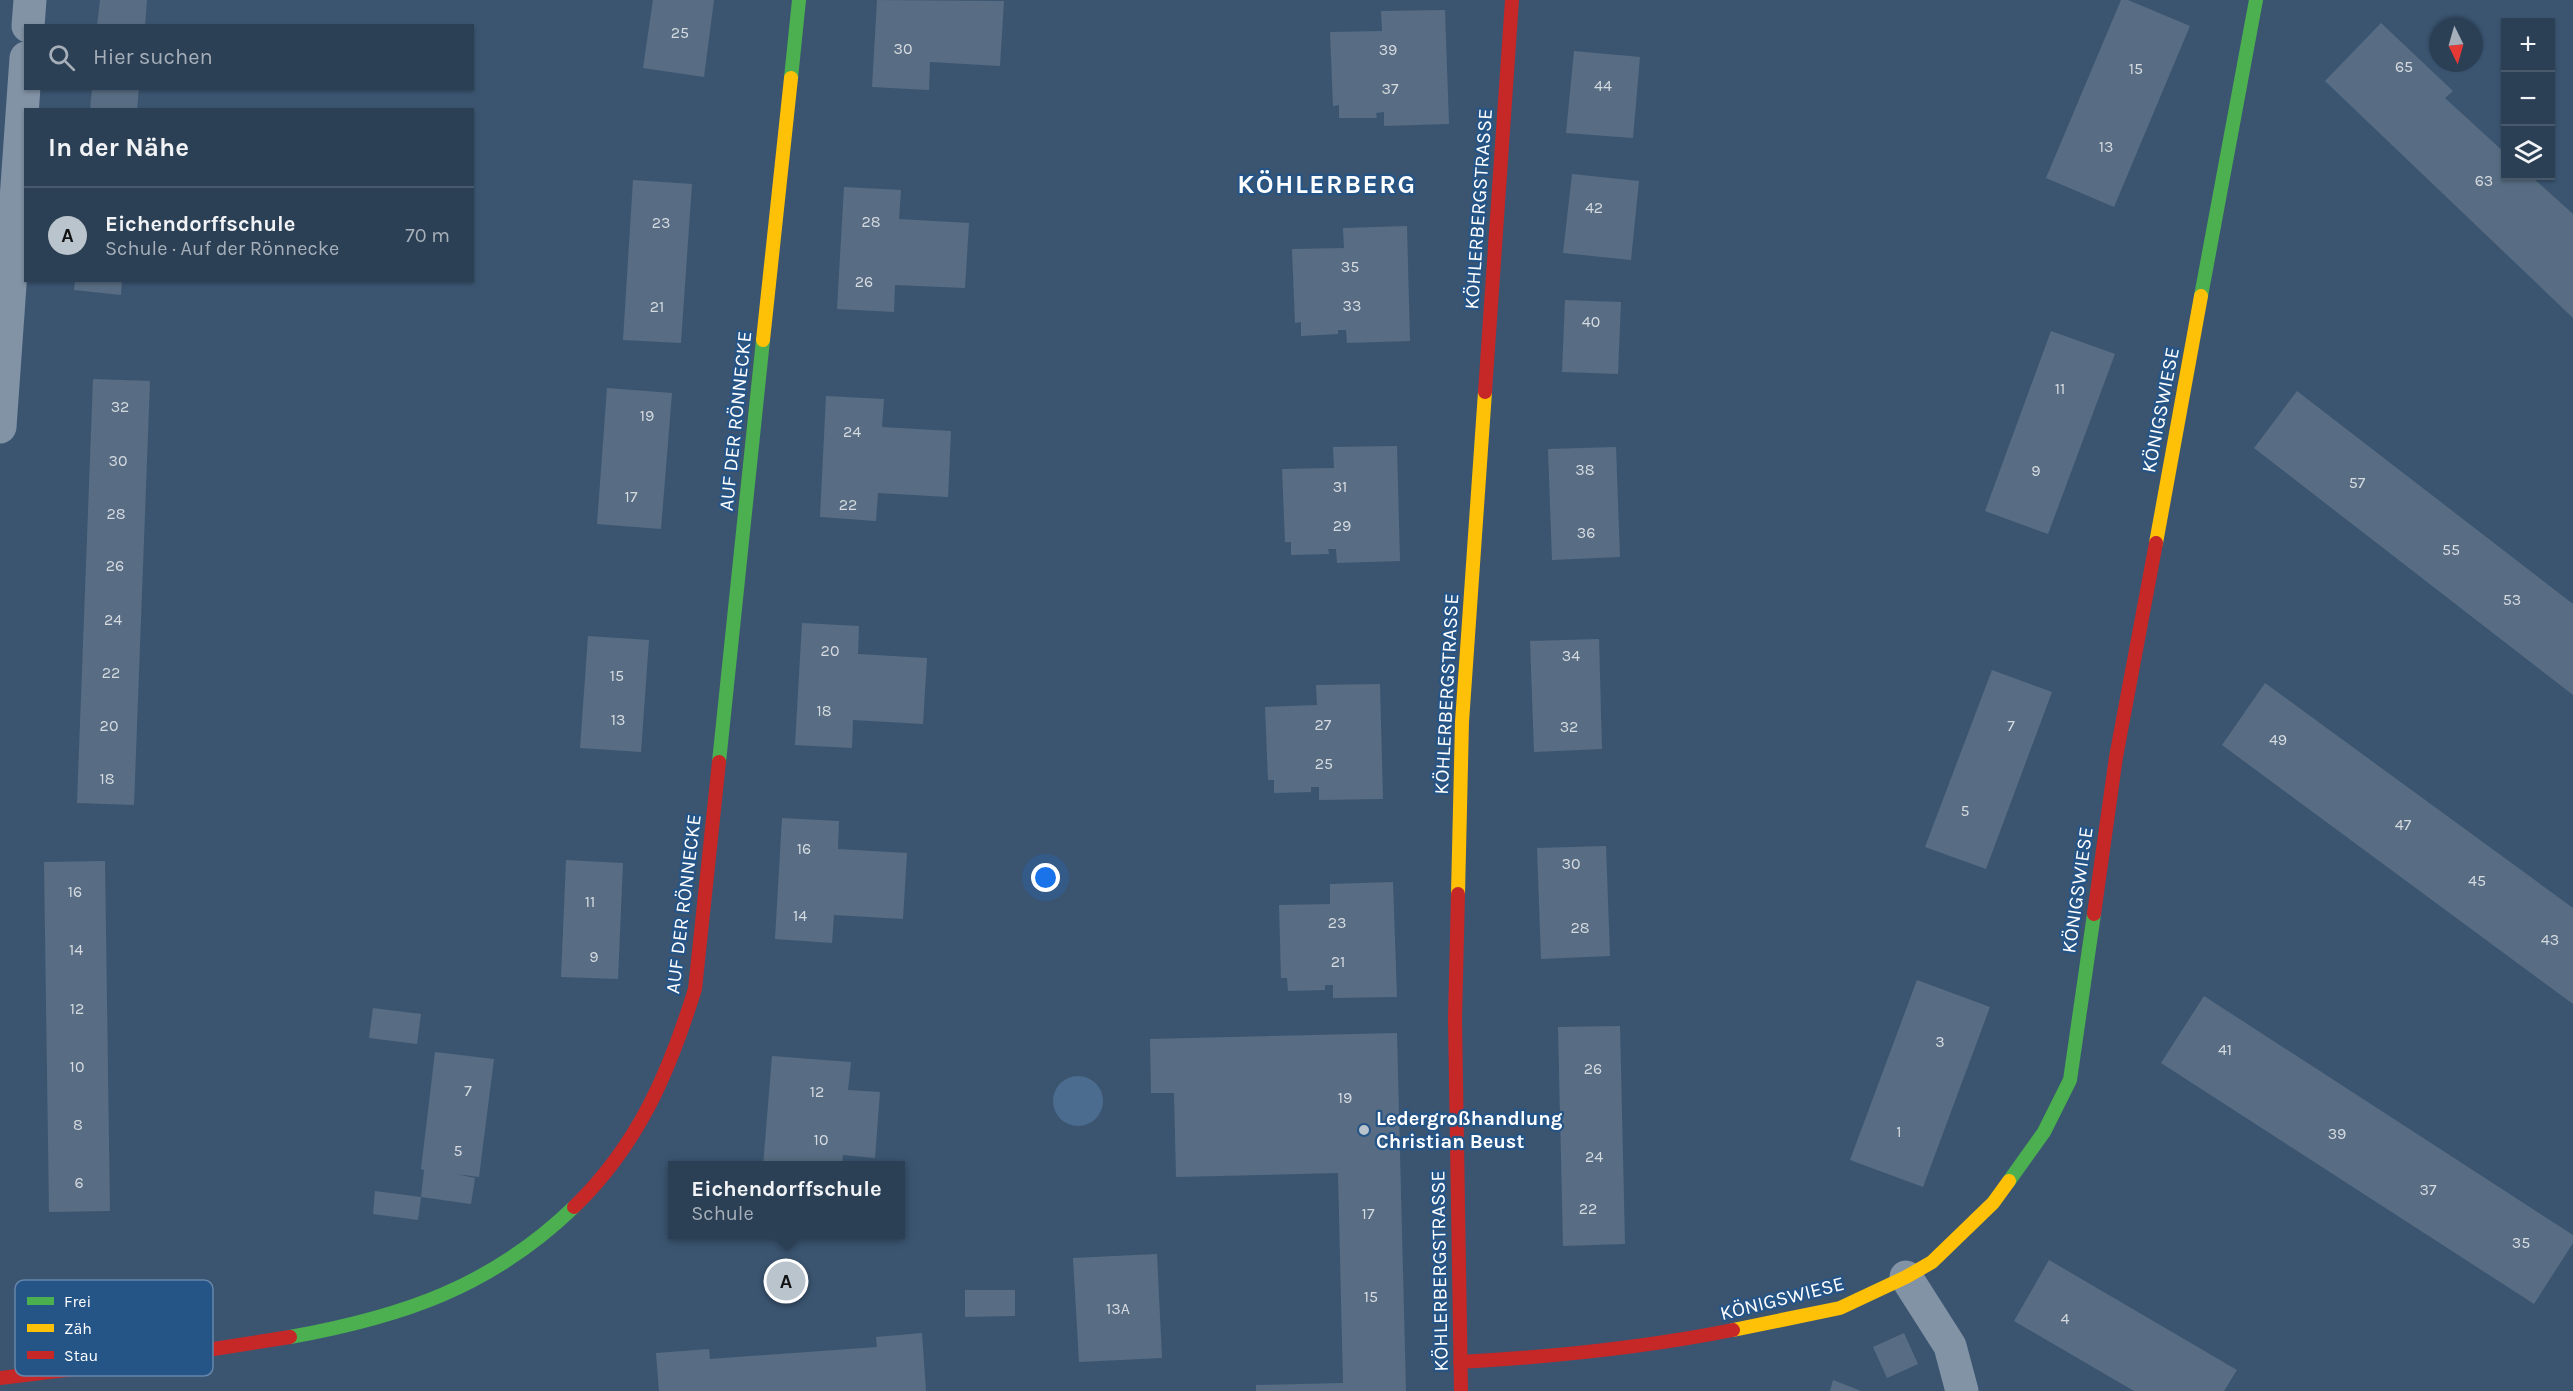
<!DOCTYPE html>
<html lang="de">
<meta charset="utf-8">
<style>
body{margin:0;font-family:Karla,sans-serif;background:#384b5f;color:#f1f3f6}
.controls{position:absolute;right:18px;top:18px;display:grid;overflow:hidden;border-radius:0px;box-shadow:0 2px 4px #0004}
.controls button{width:54px;height:54px;display:grid;place-items:center;padding:0;border:0;border-bottom:2px solid #48596c;background:#2c4055;color:#f1f3f6;font:30px sans-serif}
.compass{position:absolute;left:2429px;top:18px;width:54px;height:54px;border-radius:50%;background:#2c4055;box-shadow:0 2px 4px #0004;rotate:175deg}
.you{position:absolute;left:1046px;top:878px;width:21px;height:21px;margin:-15px;border:4px solid #fff;border-radius:50%;background:#1a73e8;box-shadow:0 0 0 9px #1a73e833}
.badge{display:grid;place-items:center;width:39px;height:39px;border-radius:50%;background:#bac4cd;color:#111;font-size:20px;font-weight:700}
.pin{position:absolute;translate:-50% -50%;border:3px solid #fff;box-shadow:0 2px 6px #0006}
.popup{position:absolute;left:668px;top:1161px;width:237px;height:78px;box-sizing:border-box;display:grid;place-content:center;border-radius:0px;background:#2c4055;filter:drop-shadow(0 2px 4px #0005);font-size:20px;white-space:nowrap;color:#a6afb9}
.popup b{font-size:22px;color:#f1f3f6}
.popup::after{content:'';position:absolute;left:50%;top:100%;margin-left:-12px;border:12px solid transparent;border-top-color:#2c4055}
.list{margin:0;padding:0;list-style:none}
h2{display:flex;justify-content:space-between;align-items:center;height:78px;margin:0;padding:0 24px;font-size:26px}
h2 small{font-size:20px;font-weight:400;color:#a6afb9}
.list li{display:grid;grid-template-columns:39px 1fr auto;gap:18px;align-items:center;box-sizing:border-box;height:96px;padding:0 24px;border-top:2px solid #48596c}
.list b{display:block;font-size:22px;white-space:nowrap}
.list p{margin:0;font-size:20px;white-space:nowrap;color:#a6afb9}
.list em{font-size:20px;font-style:normal;color:#a6afb9}
.icon{flex:none;width:33px;height:33px;fill:none;stroke:currentColor;stroke-width:2;stroke-linecap:round;stroke-linejoin:round}
.map{position:relative;flex:none;width:2573px;height:1391px;overflow:hidden}
.search{position:absolute;background:#2c4055;box-shadow:0 2px 4px #0004;left:24px;top:24px;width:450px;height:66px;display:flex;align-items:center;gap:15px;box-sizing:border-box;padding:0 21px;border-radius:0px;color:#a6afb9;font-size:22px}
.panel{position:absolute;background:#2c4055;box-shadow:0 2px 4px #0004;left:24px;top:108px;width:450px;height:174px;border-radius:0px}
.map>svg:first-child{display:block}
.water{fill:#4b6c8f}
.building{fill:#586d83}
.lines{fill:none;stroke-linecap:round;stroke-linejoin:round}
.street{stroke:#8293a6;stroke-width:33}
.fast{stroke:#4caf50;stroke-width:14}
.slow{stroke:#ffc107;stroke-width:14}
.jam{stroke:#c62828;stroke-width:14}
.poi-dot{fill:#bac4cd;stroke:#255487;stroke-width:2}
.labels{text-anchor:middle;stroke-width:4.5;stroke-linejoin:round;paint-order:stroke}
.number-label{font-size:16px;fill:#d5dae0}
.street-label{font-size:20px;fill:#fff;stroke:#255487}
.poi-label{font-size:20px;font-weight:bold;fill:#fff;stroke:#255487;text-anchor:start}
.district-label{font-size:26px;font-weight:bold;letter-spacing:1.5px;fill:#fff;stroke:#255487}
.key{fill:#255487;stroke:#6687ab;stroke-width:1.5}
.key-label{font-size:16px;fill:#fff}
</style>
<div class="map">
<svg width="2573" height="1391" viewBox="0 0 2573 1391">
<rect width="100%" height="100%" fill="#3b5571"/>
<path class="water" d="M1053 1101a25 25 0 1 1 50 0a25 25 0 1 1-50 0Z"/>
<path class="building" d="M100,0h47l-2,26h-48z
M653,0h61l-10,77 -61,-9z
M877,0l127,1 -4,65 -70,-4 -1,28 -57,-3z
M2121,0h7l62,26 -76,181 -68,-29z
M1445,10l4,114 -65,2v-14l-8,1 1,5h-38v-13l-6,1 -3,-74 52,-1 -1,-20z
M2381,23l72,68 -8,7 60,55v23h26l42,38v104l-248,-237z
M1574,51l66,6 -7,81 -67,-5z
M92,88h47l-2,22h-47z
M1572,174l67,7 -8,79 -68,-7z
M633,180l59,4 -11,159 -58,-3z
M844,187l57,3 -2,29 70,4 -4,65 -70,-3 -1,27 -57,-3z
M1407,226l3,115 -63,2 -1,-13h-8v4l-37,2v-14l-6,1 -3,-74 52,-1 -1,-20z
M75,280h47l-1,15 -47,-5z
M1565,300l56,2 -3,72 -56,-2z
M2051,331l64,23 -67,180 -63,-23z
M93,379l57,2 -16,424 -57,-2z
M607,388l65,5 -11,136 -64,-5z
M2297,391l276,213v91l-319,-247z
M826,396l58,3 -2,28 69,4 -3,66 -70,-4 -2,28 -56,-4z
M1397,446l3,115 -63,2 -1,-14h-8l1,5 -38,1v-13h-6l-3,-73 52,-1 -1,-21z
M1616,447l4,110 -68,3 -4,-111z
M802,623l57,3 -1,28 69,4 -4,66 -70,-4 -1,28 -57,-3z
M588,636l61,4 -8,112 -61,-4z
M1599,639l3,110 -68,3 -4,-111z
M1992,670l60,22 -66,177 -61,-22z
M2265,683l308,225v96l-351,-259z
M1380,684l3,115 -64,1v-13h-8v5l-37,1v-13h-6l-3,-73 52,-2 -1,-20z
M782,818l57,3 -1,28 69,4 -4,66 -69,-4 -2,28 -57,-4z
M1606,846l4,110 -69,3 -4,-111z
M566,860l57,3 -5,116 -57,-2z
M105,861l5,350 -61,1 -5,-350z
M1393,882l4,115 -64,1v-13h-8v5l-37,1 -1,-13h-6l-2,-73 51,-1v-20z
M1917,980l73,27 -67,180 -73,-27z
M2204,996l369,239v8l-39,61 -373,-241z
M373,1008l48,6 -4,30 -48,-6z
M1620,1026l5,218 -62,2 -5,-219z
M1397,1033l9,358h-150v-6l87,-2 -5,-210 -162,4 -2,-84h-23l-1,-54z
M435,1052l59,7 -15,118 -23,-3 19,4 -4,26 -50,-7 -3,23 -45,-6 2,-23 46,6 3,-27 -3,-1z
M772,1056l79,6 -3,28 32,2 -5,66 -32,-3 -1,11h-79z
M1157,1254l5,104 -83,4 -6,-104z
M2049,1260l188,110 -13,21h-90l-120,-70z
M965,1290h50v26l-50,1z
M922,1333l4,58h-267l-3,-38 53,-4 1,10 167,-12 -1,-10z
M1904,1333l14,31 -31,14 -14,-31z
M1833,1380l28,11h-31z"/>
<g class="lines">
<path class="street" d="M28,26l2,-26
M0,427l26,-369
M1906,1277l44,69 12,45"/>
<path class="fast" d="M791,78l8,-78
M2201,296l55,-296
M719,762l44,-422
M2009,1181l35,-49 26,-52 24,-166
M290,1337c112,-20 201,-50 284,-130"/>
<path class="slow" d="M763,340l28,-262
M2156,543l45,-247
M1458,894l4,-172 23,-330
M1733,1330l107,-22 66,-31 26,-15 61,-59 16,-22"/>
<path class="jam" d="M1485,392l27,-392
M1458,894l-3,125 6,372
M2094,914l22,-157 40,-214
M574,1207c64,-62 95,-134 121,-218l24,-227
M1460,1362c92,-5 182,-14 273,-32
M0,1378l124,-15 166,-26"/>
</g>
<circle class="poi-dot" cx="1364" cy="1130" r="6"/>
<g class="labels">
<g class="number-label">
<text x="680" y="38">25</text>
<text x="903" y="54">30</text>
<text x="1388" y="55">39</text>
<text x="2404" y="72">65</text>
<text x="2136" y="74">15</text>
<text x="1603" y="91">44</text>
<text x="1390" y="94">37</text>
<text x="2106" y="152">13</text>
<text x="2484" y="186">63</text>
<text x="1594" y="213">42</text>
<text x="871" y="227">28</text>
<text x="661" y="228">23</text>
<text x="1350" y="272">35</text>
<text x="864" y="287">26</text>
<text x="1352" y="311">33</text>
<text x="657" y="312">21</text>
<text x="1591" y="327">40</text>
<text x="2060" y="394">11</text>
<text x="120" y="412">32</text>
<text x="647" y="421">19</text>
<text x="852" y="437">24</text>
<text x="118" y="466">30</text>
<text x="1585" y="475">38</text>
<text x="2036" y="476">9</text>
<text x="2357" y="488">57</text>
<text x="1340" y="492">31</text>
<text x="631" y="502">17</text>
<text x="848" y="510">22</text>
<text x="116" y="519">28</text>
<text x="1342" y="531">29</text>
<text x="1586" y="538">36</text>
<text x="2451" y="555">55</text>
<text x="115" y="571">26</text>
<text x="2512" y="605">53</text>
<text x="113" y="625">24</text>
<text x="830" y="656">20</text>
<text x="1571" y="661">34</text>
<text x="111" y="678">22</text>
<text x="617" y="681">15</text>
<text x="824" y="716">18</text>
<text x="618" y="725">13</text>
<text x="1323" y="730">27</text>
<text x="109" y="731">20</text>
<text x="2011" y="731">7</text>
<text x="1569" y="732">32</text>
<text x="2278" y="745">49</text>
<text x="1324" y="769">25</text>
<text x="107" y="784">18</text>
<text x="1965" y="816">5</text>
<text x="2403" y="830">47</text>
<text x="804" y="854">16</text>
<text x="1571" y="869">30</text>
<text x="2477" y="886">45</text>
<text x="75" y="897">16</text>
<text x="590" y="907">11</text>
<text x="800" y="921">14</text>
<text x="1337" y="928">23</text>
<text x="1580" y="933">28</text>
<text x="2550" y="945">43</text>
<text x="76" y="955">14</text>
<text x="594" y="962">9</text>
<text x="1338" y="967">21</text>
<text x="77" y="1014">12</text>
<text x="1940" y="1047">3</text>
<text x="2225" y="1055">41</text>
<text x="77" y="1072">10</text>
<text x="1593" y="1074">26</text>
<text x="468" y="1096">7</text>
<text x="817" y="1097">12</text>
<text x="1345" y="1103">19</text>
<text x="78" y="1130">8</text>
<text x="1899" y="1137">1</text>
<text x="2337" y="1139">39</text>
<text x="821" y="1145">10</text>
<text x="458" y="1156">5</text>
<text x="1594" y="1162">24</text>
<text x="79" y="1188">6</text>
<text x="2428" y="1195">37</text>
<text x="1588" y="1214">22</text>
<text x="1368" y="1219">17</text>
<text x="2521" y="1248">35</text>
<text x="1371" y="1302">15</text>
<text x="1118" y="1314">13A</text>
<text x="2065" y="1324">4</text>
</g>
<g class="street-label">
<text transform="translate(1478 209) rotate(-86)" y="7">KÖHLERBERGSTRASSE</text>
<text transform="translate(2160 410) rotate(-79)" y="7">KÖNIGSWIESE</text>
<text transform="translate(735 421) rotate(-84)" y="7">AUF DER RÖNNECKE</text>
<text transform="translate(1446 694) rotate(-87)" y="7">KÖHLERBERGSTRASSE</text>
<text transform="translate(2077 890) rotate(-82)" y="7">KÖNIGSWIESE</text>
<text transform="translate(683 904) rotate(-83)" y="7">AUF DER RÖNNECKE</text>
<text transform="translate(1439 1271) rotate(-91)" y="7">KÖHLERBERGSTRASSE</text>
<text transform="translate(1782 1298) rotate(-14)" y="7">KÖNIGSWIESE</text>
</g>
<g class="poi-label">
<text x="1376" y="1125">Ledergroßhandlung<tspan x="1376" dy="23">Christian Beust</tspan></text>
</g>
<g class="district-label">
<text x="1327" y="193">KÖHLERBERG</text>
</g>
</g>
<rect x="15" y="1280" width="198" height="96" rx="9" class="key"/>
<rect x="27" y="1297" width="27" height="8" fill="#4caf50"/>
<rect x="27" y="1324" width="27" height="8" fill="#ffc107"/>
<rect x="27" y="1351" width="27" height="8" fill="#c62828"/>
<g class="key-label">
<text x="64" y="1307">Frei</text>
<text x="64" y="1334">Zäh</text>
<text x="64" y="1361">Stau</text>
</g>
</svg>
<div class="controls">
<button>+</button>
<button>−</button>
<button><svg class="icon" aria-label="layers" viewBox="0 0 24 24"><path d="M12 4l9 5-9 5-9-5zM3 14l9 5 9-5"/></svg></button>
</div>
<svg class="compass" viewBox="-18 -18 36 36"><path d="M0-13l5 13h-10z" fill="#e53935"/><path d="M0 13l5-13h-10z" fill="#a6afb9"/></svg>
<div class="you"></div>
<div class="pin badge" style="left:786px;top:1281px">A</div>
<div class="popup"><b>Eichendorffschule</b>Schule</div>
<div class="search"><svg class="icon" aria-label="search" viewBox="0 0 24 24"><circle cx="10" cy="10" r="6"/><path d="M15 15l6 6"/></svg>Hier suchen</div>
<section class="panel">
<h2>In der Nähe<small></small></h2>
<ul class="list">
<li><span class="badge">A</span><div><b>Eichendorffschule</b><p>Schule · Auf der Rönnecke</p></div><em>70 m</em></li>
</ul>
</section>
</div>
